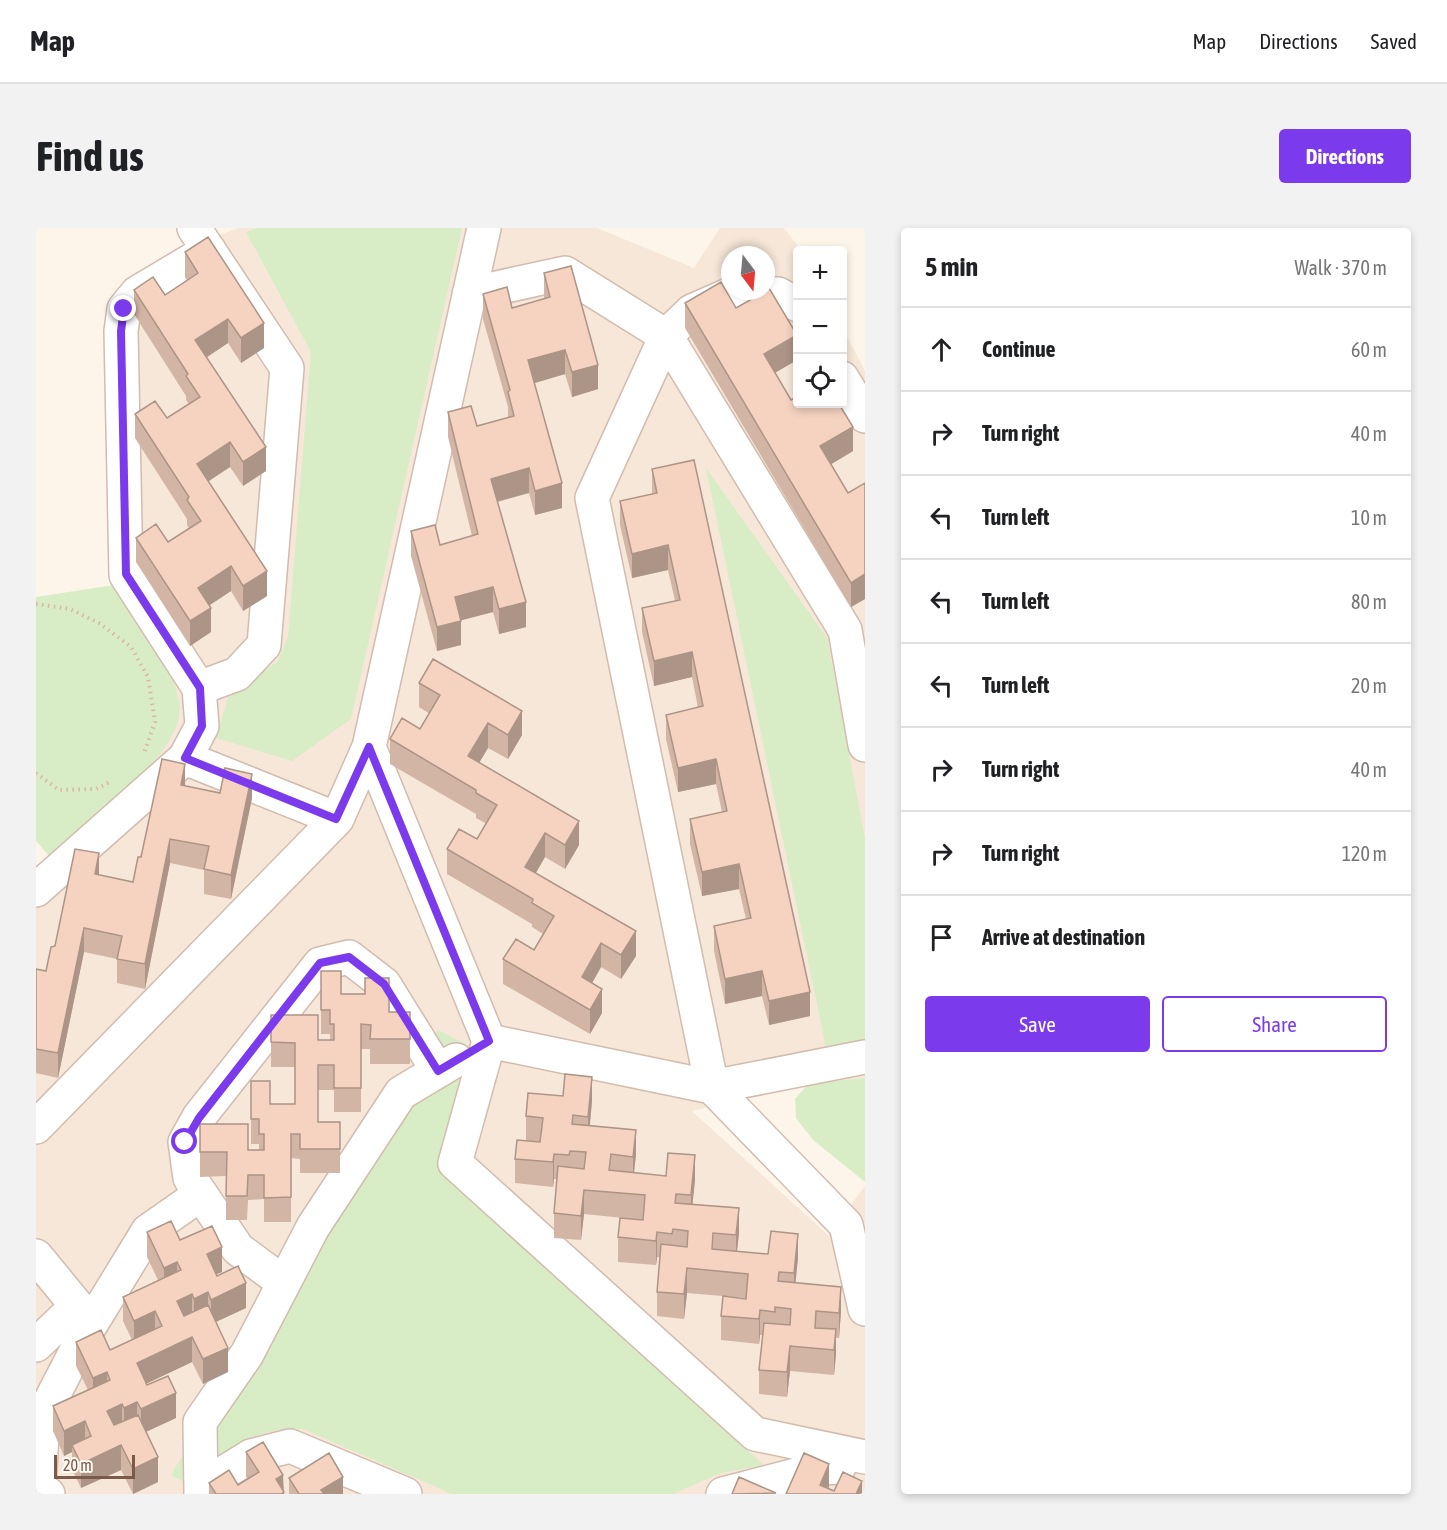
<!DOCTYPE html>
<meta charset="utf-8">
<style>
body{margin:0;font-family:"Asap Condensed",sans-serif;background:#f2f2f2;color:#202124}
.controls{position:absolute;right:18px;top:18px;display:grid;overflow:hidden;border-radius:6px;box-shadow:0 3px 9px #0003}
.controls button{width:54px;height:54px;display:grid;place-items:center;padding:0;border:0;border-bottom:2px solid #e0e0e0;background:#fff;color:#202124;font:30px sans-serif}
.compass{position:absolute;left:685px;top:18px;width:54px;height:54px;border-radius:50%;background:#fff;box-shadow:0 3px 9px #0003;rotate:164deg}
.scale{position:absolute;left:18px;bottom:15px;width:81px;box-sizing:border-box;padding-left:6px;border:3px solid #7b5a4a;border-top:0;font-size:16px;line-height:21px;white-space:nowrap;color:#7b5a4a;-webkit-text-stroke:4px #fff9f2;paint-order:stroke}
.stop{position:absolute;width:18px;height:18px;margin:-14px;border:4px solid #7c3aed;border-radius:50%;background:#fff}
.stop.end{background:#7c3aed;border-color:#fff;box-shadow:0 2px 6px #0008}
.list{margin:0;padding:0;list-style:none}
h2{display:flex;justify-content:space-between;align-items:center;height:78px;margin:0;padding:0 24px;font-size:26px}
h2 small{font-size:20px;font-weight:400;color:#757577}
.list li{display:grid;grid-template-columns:39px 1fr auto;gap:18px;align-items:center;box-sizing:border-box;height:84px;padding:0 24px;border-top:2px solid #e0e0e0}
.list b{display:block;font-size:22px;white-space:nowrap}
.list em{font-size:20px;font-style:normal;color:#757577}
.actions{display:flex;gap:12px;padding:18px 24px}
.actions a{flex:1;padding:14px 0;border:2px solid #7c3aed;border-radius:6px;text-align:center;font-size:21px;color:#7c3aed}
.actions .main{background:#7c3aed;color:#fff}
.icon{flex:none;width:33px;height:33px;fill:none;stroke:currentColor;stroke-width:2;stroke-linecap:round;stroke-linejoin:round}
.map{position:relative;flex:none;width:829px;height:1266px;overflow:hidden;border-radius:6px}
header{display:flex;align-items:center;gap:36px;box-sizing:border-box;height:84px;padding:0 30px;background:#fff;border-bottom:2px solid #e0e0e0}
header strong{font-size:28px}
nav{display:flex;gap:33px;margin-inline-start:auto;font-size:21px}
.intro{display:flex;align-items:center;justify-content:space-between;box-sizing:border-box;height:144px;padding:0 36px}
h1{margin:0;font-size:42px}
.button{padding:15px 27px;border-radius:6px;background:#7c3aed;color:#fff;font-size:21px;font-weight:700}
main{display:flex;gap:36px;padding:0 36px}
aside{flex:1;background:#fff;border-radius:6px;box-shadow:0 3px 9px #0003}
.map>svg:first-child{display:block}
.residential{fill:#f6e7d8;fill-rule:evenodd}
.green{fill:#d8edc6}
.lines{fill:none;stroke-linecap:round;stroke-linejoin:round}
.minor-casing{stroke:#d2bcae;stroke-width:36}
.path{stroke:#dbb6a2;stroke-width:4;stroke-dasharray:1.5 4.5;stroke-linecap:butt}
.minor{stroke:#fff;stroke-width:33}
.wall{fill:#d3b5a5}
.shaded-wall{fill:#ac9486}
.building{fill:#f5d3c0;stroke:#ac9486;stroke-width:1.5}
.route{stroke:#7c3aed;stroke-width:8}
</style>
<header>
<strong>Map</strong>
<nav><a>Map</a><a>Directions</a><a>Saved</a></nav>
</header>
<div class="intro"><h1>Find us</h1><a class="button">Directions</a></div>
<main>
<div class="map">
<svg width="829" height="1266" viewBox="0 0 829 1266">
<rect width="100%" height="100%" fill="#fef5ea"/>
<path class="residential" d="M203,0h358l97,40 26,-40h64l17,22h-3v154h44l1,-75 22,42v707l-56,5 -117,28 136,124 37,-49v308h-829v-626l118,-103 -40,-180 -5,-275 87,-67zM694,27h36v36h-36z"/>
<path class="green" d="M222,0h204l-111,491 -59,42 -76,-23 13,-44 48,-32 11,-25 23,-285 -65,-120z
M670,240l121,170 38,200v202l-39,8z
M78,357c25,36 55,72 65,115 12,51 -95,125 -130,156l-13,-15v-244z
M402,802l38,19 -35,123 323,293 -43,8 -48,21h-221l-149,-65c-54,-2 -75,24 -113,56l-19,-10z
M829,850v104l-52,-42 -17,-22 -1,-19 14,-16z"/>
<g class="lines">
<defs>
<path id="minor" d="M158,0l93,140 -23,277 -27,29 -38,14
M433,66l96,-21 101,63 179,294 20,115
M762,77l-20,-11 -45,-1 -41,18 -26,25 -74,162 120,589 134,138 19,84
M806,150l23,38
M333,519l120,294 223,46 153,-30
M149,530l152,61
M0,662l149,-132 17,-32 -3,-38 -73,-113 -5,-244 3,-22 13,-16 72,-43
M453,813l-34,122 300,271 110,23
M0,899l301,-308 32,-72 115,-519
M0,1028l41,50 -41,39
M248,1055l-46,-34 -48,-71 -5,-36 14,-25 121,-153 29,-7 35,27 54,87
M12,1266l-9,-6 4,-73 42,-81 63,-103 53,-37
M165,1266l-1,-72 47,-68 66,-127 88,-134 55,-33
M167,1266l14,-17 34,-21 39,-10 115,48
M687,1266l100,-26 16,-1"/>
</defs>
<use href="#minor" class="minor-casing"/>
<path class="path" d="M0,376l34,5 29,14 32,24 17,30 7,45 -11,31
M0,545l23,17 37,-1 16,-8"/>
<use href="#minor" class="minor"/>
</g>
<path class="wall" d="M149,24l79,96 -23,15 -13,-20 -21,14 59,114 -23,15 -13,-19 -22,14 59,115 -24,15 -12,-20 -22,14 2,27 -21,14 -54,-84v-24l32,4 21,-14 -2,-3v-6l-52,-81v-24l32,4 22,-14 -3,-4v-4l-52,-82v-24l31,5 22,-15 -2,-3z
M508,45l54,116 -26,8 -7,-23 -31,9 28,125 -27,7 -6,-22 -31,9 28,125 -27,7 -6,-22 -32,8v25l-24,6 -26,-95v-25l29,14 32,-9 -24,-99v-25l29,14 31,-8v-11l-25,-88v-25l29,14 32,-9z
M649,75l51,5 61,52 -22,13 16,27 62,51 -22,13 17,29 17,-10v116l-14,8 -166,-279z
M616,241l158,547 -41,9 -7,-29 -37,8 -11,-53v-25l32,-7 -7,-30 -37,7 -12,-52v-25l32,-7 -6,-28 -38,8 -12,-53v-24l32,-7 -6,-31 -38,9 -12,-54v-24l33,-7 -7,-31 -36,8 -12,-53v-24l32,-7z
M383,455l103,52 -14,24 -20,-11 -9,15 100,82 -14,24 -20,-12 -9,16 100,83 -15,23 -20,-12 -9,16 10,30 -12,21 -87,-50v-25l31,-9 9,-16 -11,-7v-3l-85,-50v-25l30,-10 10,-15 -11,-6v-4l-86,-50v-25l30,-10 10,-15 -11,-7z
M149,558l67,12 -21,101 -27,-5v-24l-34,-7 -25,126 -28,-6v-24l-33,-7 -26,126 -22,-5v-104l10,2 9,-25 44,-71 34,7 8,-25z
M285,743l20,23 48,18h21v52h-40v-15h-9v63h-27v-22h-16v32h22v51h-40v-14l-9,-1v64h-27v-23l-16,1 -1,20h-21v-44l-26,1v-53l48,26h11v-6h-8v-63l19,23h25v-37h-24v-52l47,25h12v-6h-9z
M556,873l-2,25 46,28 -2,19 61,7 -3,24 47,29 -2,18 61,7 -3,24 46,29 -2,27h-3v16l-2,21 -44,-4 -3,26 -28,-3v-24l4,-35h-3l-1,9 -38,-4v-24l25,-18 -59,-5 -3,26 -27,-3v-24l3,-35h-3l-1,8 -38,-3v-25l25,-17 -59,-6 -3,26 -27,-2v-25l3,-34h-3l-1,8 -38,-4v-24l11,-18v-25z
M111,1004l33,8 42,32 -6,2 1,2 29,32 -30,14 12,50 -25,12 -11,-22 -46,22 30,34 -30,14 12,50 -25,12 -12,-24 -40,18 -9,-19v-17l-8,4 -11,-25v-25l35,-16 -12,-24v-24l34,8 22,-10 -9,-19v-24l35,-17 -11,-23z
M210,1224l37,39 1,3h-75v-11l29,2 10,-6 -2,-2z
M253,1250l54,16h-54z"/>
<path class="shaded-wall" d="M192,91v24l-33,22v-25z
M228,95v25l-23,15v-25z
M761,107v25l-33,19v-25z
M529,122v24l-37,11v-25z
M562,137v24l-26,8v-25z
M817,199v24l-33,20v-25z
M194,214v25l-33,22v-25z
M230,219v24l-23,15v-24z
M493,240v25l-38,10v-24z
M526,255v25l-27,7v-24z
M632,317v25l-36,8v-24z
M195,338v25l-33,22v-25z
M231,343v25l-24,15v-25z
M829,346v25l-14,8v-24z
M457,359v25l-38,10v-25z
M490,374v25l-27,7v-25z
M175,380v24l-21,14v-25z
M425,393v24l-24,6v-24z
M656,424v25l-38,9v-25z
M486,483v24l-14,24v-24z
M452,495v25l-20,33v-25z
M680,531v25l-38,8v-24z
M149,536v25l-4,-4z
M216,546v24l-21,101v-24z
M543,593v24l-14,24v-24z
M509,605v24l-20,34v-24z
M134,611v24l-25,126v-25z
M63,625v25l-4,-4z
M703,636v25l-37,7v-24z
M48,700v24l-26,126v-25z
M600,703v25l-15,23v-24z
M565,715v24l-19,34v-24z
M726,743v25l-37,8v-25z
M566,761v24l-12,21v-24z
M774,764v24l-41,9v-24z
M556,849v24l-4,40v-24z
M600,902v24l-3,27v-24z
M518,926v25l-1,8v-25z
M659,927v25l-4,39v-24z
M548,962v24l-3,26v-24z
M703,980v25l-3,27v-25z
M621,1004v25l-1,8v-24z
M762,1006v24l-4,40v-25z
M186,1019v25l-15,6v-24z
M141,1034v24l-13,6v-24z
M651,1040v25l-3,26v-25z
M210,1055v25l-35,16v-24z
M805,1059v24l-2,27v-25z
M172,1064v25l-14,6v-24z
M156,1066v25l-15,6v-24z
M724,1082v25l-1,9v-25z
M119,1083v25l-21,10v-25z
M800,1101v25l-2,21v-25z
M156,1109v25l-55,26v-25z
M754,1118v25l-3,26v-25z
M192,1120v24l-25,12v-25z
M71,1144v24l-14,6v-24z
M140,1165v25l-35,16v-25z
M101,1174v25l-13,6v-25z
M86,1176v25l-15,6v-24z
M49,1193v25l-13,-1v7l-8,4v-25z
M85,1217v25l-40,18v-24z
M122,1229v25l-25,12v-25z
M793,1236v24l-9,-3z
M247,1247l1,19h-8v-15z
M307,1249v17h-22v-4z
M826,1253v13h-6z"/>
<path class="building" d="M172,9l56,86 -23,15 -13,-19 -33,21 71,107 -23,15 -13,-20 -33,22 70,107 -24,15 -12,-20 -33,22 13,20 -21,13 -54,-83 20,-14 12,18 33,-21 -14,-21 2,-3 -54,-83 20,-13 12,17 33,-21 -14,-21 2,-2 -54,-84 19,-13 12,18 33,-22 -13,-21z
M535,38l27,99 -26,7 -7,-22 -37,10 34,123 -27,8 -6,-23 -38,11 35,123 -27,7 -6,-22 -38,10 6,24 -24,6 -26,-96 24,-6 5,20 38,-11 -30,-122 23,-6 6,20 37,-10 -6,-24 2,-2 -27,-96 24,-7 5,21 38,-11 -6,-24z
M685,54l15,26 30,-17 3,-3 28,47 -33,19 27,46 7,-4v8h41l14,23 -33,19 28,47 17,-10v91l-14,9 -166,-280z
M658,232l116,532 -41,9 -7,-30 -37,8 -11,-53 37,-8 -12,-54 -37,8 -12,-53 37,-8 -5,-23 -6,-29 -38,9 -12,-53 37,-9 -11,-54 -38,9 -12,-53 38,-8 -12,-55 -36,9 -12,-53 37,-8 -5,-24z
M397,431l89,52 -14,24 -20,-12 -20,33 111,65 -14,24 -20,-12 -20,34 111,64 -15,24 -20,-12 -19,34 20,12 -12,21 -87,-51 13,-20 18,11 20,-34 -22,-13 1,-4 -86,-50 12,-20 18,10 20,-34 -21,-12v-3l-86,-51 12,-21 18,11 20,-34 -21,-12z
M126,531l23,5 -4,21 39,8 5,-25 27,6 -21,101 -27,-6 5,-23 -39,-7 -25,125 -28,-5 5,-23 -38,-8 -26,125 -22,-4v-80l10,2 5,-24 4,-1 20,-97 24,4 -4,21 38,8 5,-25h3z
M285,743h20v23h24v-16h24v34h21v27h-40l1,-14 -10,-1v64h-27v-23h-16v57h22v27h-40v-15h-9v63l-27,1v-23h-16l-1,21h-21l1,-44h-27v-28h48v26h16v-16h-5v-15h-8v-38h19v23h25v-61l-24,-1v-27h47v25h16v-16h-4v-14h-9z
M529,846l27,3 -4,40 -15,-2 -1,9 64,6 -3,27 -22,-3 -2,16 57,6 2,-23 27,2 -4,40 -15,-1 -1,9 64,5 -3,27 -23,-2 -1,16 56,5 3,-23 27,3 -4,39 -15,-1 -1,9 63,6 -2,26 -23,-2 -1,17 21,1 -2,21 -44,-4 -3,26 -28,-2 5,-47 26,2 1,-16 -16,-2v5l-15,-2 -1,9 -38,-3 2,-20 23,3 2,-25 -61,-6 -3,26 -27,-2 4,-48 26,3 1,-16 -15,-2 -1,5 -15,-2 -1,9 -38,-4 2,-19 23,2 2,-25 -61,-5 -3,26 -27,-3 4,-47 26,3 2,-17 -16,-1 -1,4 -15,-1 -1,8 -38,-3 2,-19 23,2 3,-24 -17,-2 2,-23 35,3z
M135,993l9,19 32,-14 10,21 -15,7 10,22 21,-10 8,17 -35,17 -3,-8 -14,7 -2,-5 -15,7 7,15 24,-11 20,43 -25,11 -11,-22 -55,26 10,22 21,-9 8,17 -35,16 -4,-7 -13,6 -2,-4 -15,7 7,14 24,-10 20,42 -25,12 -12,-24 -40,19 -9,-19 19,-9 -6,-15 -21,10 -11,-25 57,-26 -3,-8 -14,6 -17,-36 25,-12 9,20 52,-24 -7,-15 -21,10 -11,-24 58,-27 -4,-8 -13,6 -17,-36z
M227,1214l20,33 -7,4 8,13 -3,2h-65l-7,-11 20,-13 9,15 21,-13 -13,-20z
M293,1225l14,24 -22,13 3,4h-25l-10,-16z
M768,1225l25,11 -9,21 14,6 9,-19 19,9 -6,13h-70z
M703,1249l37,16 -44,1z"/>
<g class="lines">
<path class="route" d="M88,81l-3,22 5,243 74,114 2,38 -17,32 151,61 33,-72 120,294 -51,30 -54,-87 -35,-27 -29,6 -121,155 -14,24"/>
</g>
</svg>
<div class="controls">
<button>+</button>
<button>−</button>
<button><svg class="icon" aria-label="locate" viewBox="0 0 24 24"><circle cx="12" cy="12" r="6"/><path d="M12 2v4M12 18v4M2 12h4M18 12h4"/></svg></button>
</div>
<svg class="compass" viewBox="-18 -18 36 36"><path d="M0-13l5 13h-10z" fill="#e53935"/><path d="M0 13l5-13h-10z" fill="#757577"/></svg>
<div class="scale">20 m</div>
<div class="stop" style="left:149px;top:914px"></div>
<div class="stop end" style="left:88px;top:81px"></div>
</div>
<aside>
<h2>5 min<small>Walk · 370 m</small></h2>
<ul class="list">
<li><svg class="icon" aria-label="ahead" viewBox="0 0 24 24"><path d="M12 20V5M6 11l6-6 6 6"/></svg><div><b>Continue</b></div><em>60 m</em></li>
<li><svg class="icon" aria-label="right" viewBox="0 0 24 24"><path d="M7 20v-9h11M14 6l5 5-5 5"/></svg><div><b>Turn right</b></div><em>40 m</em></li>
<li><svg class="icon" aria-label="left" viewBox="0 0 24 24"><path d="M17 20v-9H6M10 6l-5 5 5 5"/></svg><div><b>Turn left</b></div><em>10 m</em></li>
<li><svg class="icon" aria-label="left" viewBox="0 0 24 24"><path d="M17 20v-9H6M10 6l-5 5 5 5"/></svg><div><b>Turn left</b></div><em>80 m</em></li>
<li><svg class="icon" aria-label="left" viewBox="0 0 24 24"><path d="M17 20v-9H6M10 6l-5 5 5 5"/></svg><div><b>Turn left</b></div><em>20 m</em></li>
<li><svg class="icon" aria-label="right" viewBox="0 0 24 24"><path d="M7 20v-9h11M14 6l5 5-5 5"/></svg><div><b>Turn right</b></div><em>40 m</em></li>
<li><svg class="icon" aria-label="right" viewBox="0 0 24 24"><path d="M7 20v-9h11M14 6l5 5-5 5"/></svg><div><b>Turn right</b></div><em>120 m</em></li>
<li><svg class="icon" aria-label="arrive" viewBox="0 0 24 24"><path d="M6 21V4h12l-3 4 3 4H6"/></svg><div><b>Arrive at destination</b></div></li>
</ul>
<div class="actions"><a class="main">Save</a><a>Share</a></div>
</aside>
</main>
